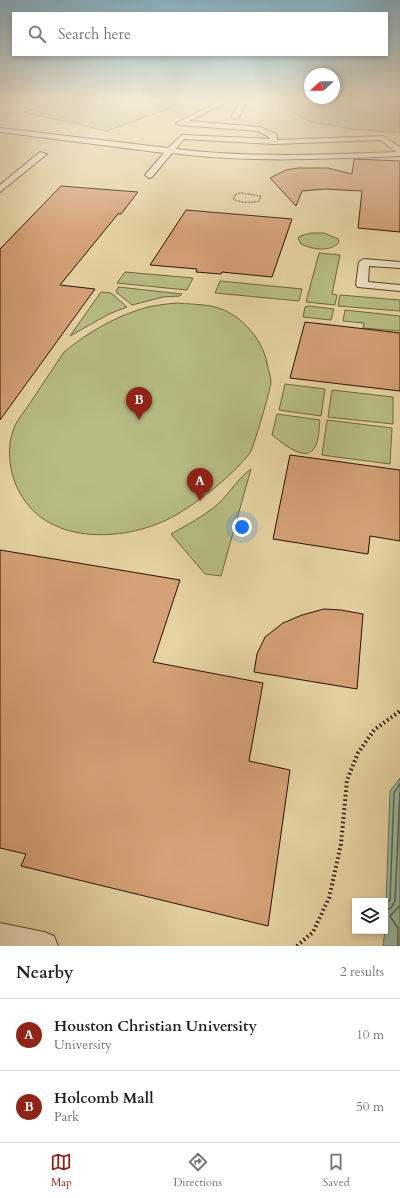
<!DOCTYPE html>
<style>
body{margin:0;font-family:Cardo,serif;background:#f2f2f2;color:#202124}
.controls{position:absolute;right:12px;bottom:12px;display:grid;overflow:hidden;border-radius:0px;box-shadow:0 2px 6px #0003}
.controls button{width:36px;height:36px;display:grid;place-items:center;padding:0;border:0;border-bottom:1px solid #e0e0e0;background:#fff;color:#202124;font:20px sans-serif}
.compass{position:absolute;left:304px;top:68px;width:36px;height:36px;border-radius:50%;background:#fff;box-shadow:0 2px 6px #0003;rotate:249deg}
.you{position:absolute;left:242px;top:527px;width:14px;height:14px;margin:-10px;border:3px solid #fff;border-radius:50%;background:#1a73e8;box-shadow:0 0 0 6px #1a73e833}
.badge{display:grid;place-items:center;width:26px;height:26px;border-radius:50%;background:#8f2418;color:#fff;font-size:13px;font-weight:700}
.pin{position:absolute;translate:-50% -33px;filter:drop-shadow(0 1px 2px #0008)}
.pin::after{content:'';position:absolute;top:21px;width:14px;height:12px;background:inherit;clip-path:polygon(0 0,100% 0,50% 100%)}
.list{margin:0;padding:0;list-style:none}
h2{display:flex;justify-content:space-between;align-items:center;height:52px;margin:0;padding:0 16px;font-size:17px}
h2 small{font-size:13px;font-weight:400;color:#757577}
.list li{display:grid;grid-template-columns:26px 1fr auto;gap:12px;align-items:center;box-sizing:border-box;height:72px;padding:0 16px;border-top:1px solid #e0e0e0}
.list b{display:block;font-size:15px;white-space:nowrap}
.list p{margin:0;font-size:13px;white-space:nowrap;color:#757577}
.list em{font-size:13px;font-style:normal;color:#757577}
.icon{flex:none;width:22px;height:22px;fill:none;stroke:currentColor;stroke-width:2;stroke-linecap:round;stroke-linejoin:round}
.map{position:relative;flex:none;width:400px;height:946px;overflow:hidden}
.search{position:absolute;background:#fff;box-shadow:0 2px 6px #0003;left:12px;right:12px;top:12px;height:44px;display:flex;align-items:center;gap:10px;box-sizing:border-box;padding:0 14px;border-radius:0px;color:#757577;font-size:15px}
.sheet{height:196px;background:#fff}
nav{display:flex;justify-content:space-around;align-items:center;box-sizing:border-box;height:56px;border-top:1px solid #e0e0e0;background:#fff;font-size:11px;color:#757577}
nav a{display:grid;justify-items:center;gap:2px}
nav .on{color:#8f2418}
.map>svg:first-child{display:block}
.green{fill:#b7bc84;stroke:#706642}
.water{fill:#97b9a2;stroke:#6b7561}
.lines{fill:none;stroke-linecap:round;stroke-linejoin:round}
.shore{stroke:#606451;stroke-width:1.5}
.building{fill:#d5a178;stroke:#2a0f00}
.service-casing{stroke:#594029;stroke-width:2}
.path-far2{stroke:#2a0f00;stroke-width:1;stroke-dasharray:0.5 1;stroke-linecap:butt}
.path-far1{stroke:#2a0f00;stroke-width:1.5;stroke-dasharray:0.5 1;stroke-linecap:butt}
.path{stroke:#2a0f00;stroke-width:4;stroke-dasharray:1.5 3;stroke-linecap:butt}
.service{fill:#efe2c3;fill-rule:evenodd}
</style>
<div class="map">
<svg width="400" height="946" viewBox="0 0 400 946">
<rect width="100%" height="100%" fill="#e6d3a3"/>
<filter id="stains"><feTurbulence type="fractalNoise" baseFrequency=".005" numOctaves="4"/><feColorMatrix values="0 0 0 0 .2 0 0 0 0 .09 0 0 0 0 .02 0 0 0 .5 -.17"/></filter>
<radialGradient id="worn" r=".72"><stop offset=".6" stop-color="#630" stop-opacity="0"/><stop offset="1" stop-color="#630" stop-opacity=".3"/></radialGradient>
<path class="green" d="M60,101h129l-82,30 -84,-19z
M275,101h125v32l-48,-4 -41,-7 -36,-19z
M311,233h13l14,6 1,3c-8,11 -28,7 -38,2l-3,-6 2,-2z
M319,253l21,2 -8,39 5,1 -2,10 -29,-3z
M125,272l68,6 -6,12 -70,-7z
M220,281l82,8 -3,12 -84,-8z
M118,287l64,7 -2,2 -17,1 -31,8 -16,-13z
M101,292l10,1 16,14 -18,7 -39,22z
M340,295l60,5v11l-62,-5z
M176,303c11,1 24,1 35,3 27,5 51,31 56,57 1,6 4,13 4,19 0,6 -18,67 -21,71 -17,22 -50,48 -74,62 -47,27 -127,32 -156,-22 -10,-17 -14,-43 -7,-62 2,-9 10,-17 15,-25 12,-18 24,-36 36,-54 24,-20 54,-37 84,-45 9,-2 19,-3 28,-4z
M309,306l25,3 -3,11 -28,-3 2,-10z
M345,310l55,6v15l-37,-3 1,-5 -21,-2z
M285,384l40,5 -4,27 -42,-6z
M332,390l61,7v27l-65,-7z
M277,414l43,6c-1,8 -1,20 -5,27 -9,17 -34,-5 -43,-12z
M327,420l65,8 -2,36 -68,-9z
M251,469l-30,107 -16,-2 -34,-40c16,-9 33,-18 47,-30 12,-11 20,-26 33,-35z"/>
<path class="water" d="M400,778v168h-17l2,-15 5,-140z"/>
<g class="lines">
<path class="shore" d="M385,905l5,-5 4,-107 6,-9
M385,910l6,-2 4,-7 5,-109
M398,946v-18l-8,-12 10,-10"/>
</g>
<path class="building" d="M354,159l46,2v71l-42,-4 4,-37 -37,-2 -23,2 -6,15 -26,-28 16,-8 12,-2h30l24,6z
M61,186l77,6 -17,22h-3l-58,71 35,4 -95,131v-171z
M186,210l106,9 -20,58 -50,-5 -1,2 -25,-2 1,-3 -47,-4z
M305,322l95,11v58l-110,-13z
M290,455l110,15v71l-30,-5 -2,18 -95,-15z
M0,550l180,30 -27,82 110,21 -14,78 41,9 -22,156 -247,-60 5,-12 -26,-6z
M324,609l17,1 22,4 -6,75 -103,-17 3,-18 8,-17 18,-14 19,-8z"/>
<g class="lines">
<defs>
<path id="service" d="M220,101h9l-40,20 71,6 16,7 1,6 106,-4 17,11v9c-76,3 -152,7 -228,-3l-20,24 -3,1 -4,-3 19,-22 -164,-21v-4l168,20 14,-13 88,4 -1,-2 -11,-6 -78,-6 -4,-2zM184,139l90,5 107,-4 15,12c-74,3 -147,6 -220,-3z
M233,101l13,1 -7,15 -4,2 -4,-2 8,-14z
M40,152l7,2 -47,38v-7z
M364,259l36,3v6l-31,-2 -1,16 32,3v6l-42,-4 -2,-2 3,-23z
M0,923l44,9 10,4 4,10h-58z"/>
</defs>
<use href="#service" class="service-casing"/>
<path class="path-far2" d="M6,115l39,-14"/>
<path class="path-far1" d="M241,193l20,3 -2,5c-9,2 -18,2 -26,-2l3,-5z"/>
<path class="path" d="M297,946l16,-14 16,-34 12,-54 6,-64 11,-27 16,-23 26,-19"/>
<use href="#service" class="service"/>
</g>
<linearGradient id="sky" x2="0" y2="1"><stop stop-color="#87b6cc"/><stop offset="0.43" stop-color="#f4ebd6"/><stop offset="1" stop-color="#f4ebd6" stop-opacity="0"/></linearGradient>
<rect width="400" height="234" fill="url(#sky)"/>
<rect width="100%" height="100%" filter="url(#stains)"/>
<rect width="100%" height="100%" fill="url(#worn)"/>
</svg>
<div class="controls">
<button><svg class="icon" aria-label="layers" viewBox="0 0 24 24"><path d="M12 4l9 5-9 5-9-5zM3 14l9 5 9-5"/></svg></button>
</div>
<svg class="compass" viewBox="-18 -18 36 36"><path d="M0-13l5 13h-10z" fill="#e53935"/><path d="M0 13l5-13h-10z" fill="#757577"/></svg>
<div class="you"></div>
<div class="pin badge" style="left:200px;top:501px">A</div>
<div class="pin badge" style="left:139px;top:420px">B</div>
<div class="search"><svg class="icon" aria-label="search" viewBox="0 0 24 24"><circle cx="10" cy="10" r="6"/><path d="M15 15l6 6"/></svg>Search here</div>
</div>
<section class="sheet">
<h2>Nearby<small>2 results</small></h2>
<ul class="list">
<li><span class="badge">A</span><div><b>Houston Christian University</b><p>University</p></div><em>10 m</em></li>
<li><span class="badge">B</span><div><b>Holcomb Mall</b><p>Park</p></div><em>50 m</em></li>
</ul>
</section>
<nav>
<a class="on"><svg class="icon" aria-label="map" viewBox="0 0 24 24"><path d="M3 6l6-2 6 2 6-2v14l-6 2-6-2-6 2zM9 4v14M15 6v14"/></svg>Map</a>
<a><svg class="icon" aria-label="directions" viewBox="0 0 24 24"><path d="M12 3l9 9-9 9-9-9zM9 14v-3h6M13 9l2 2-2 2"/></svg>Directions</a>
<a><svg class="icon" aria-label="saved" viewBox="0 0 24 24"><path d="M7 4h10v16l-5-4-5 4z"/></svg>Saved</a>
</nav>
